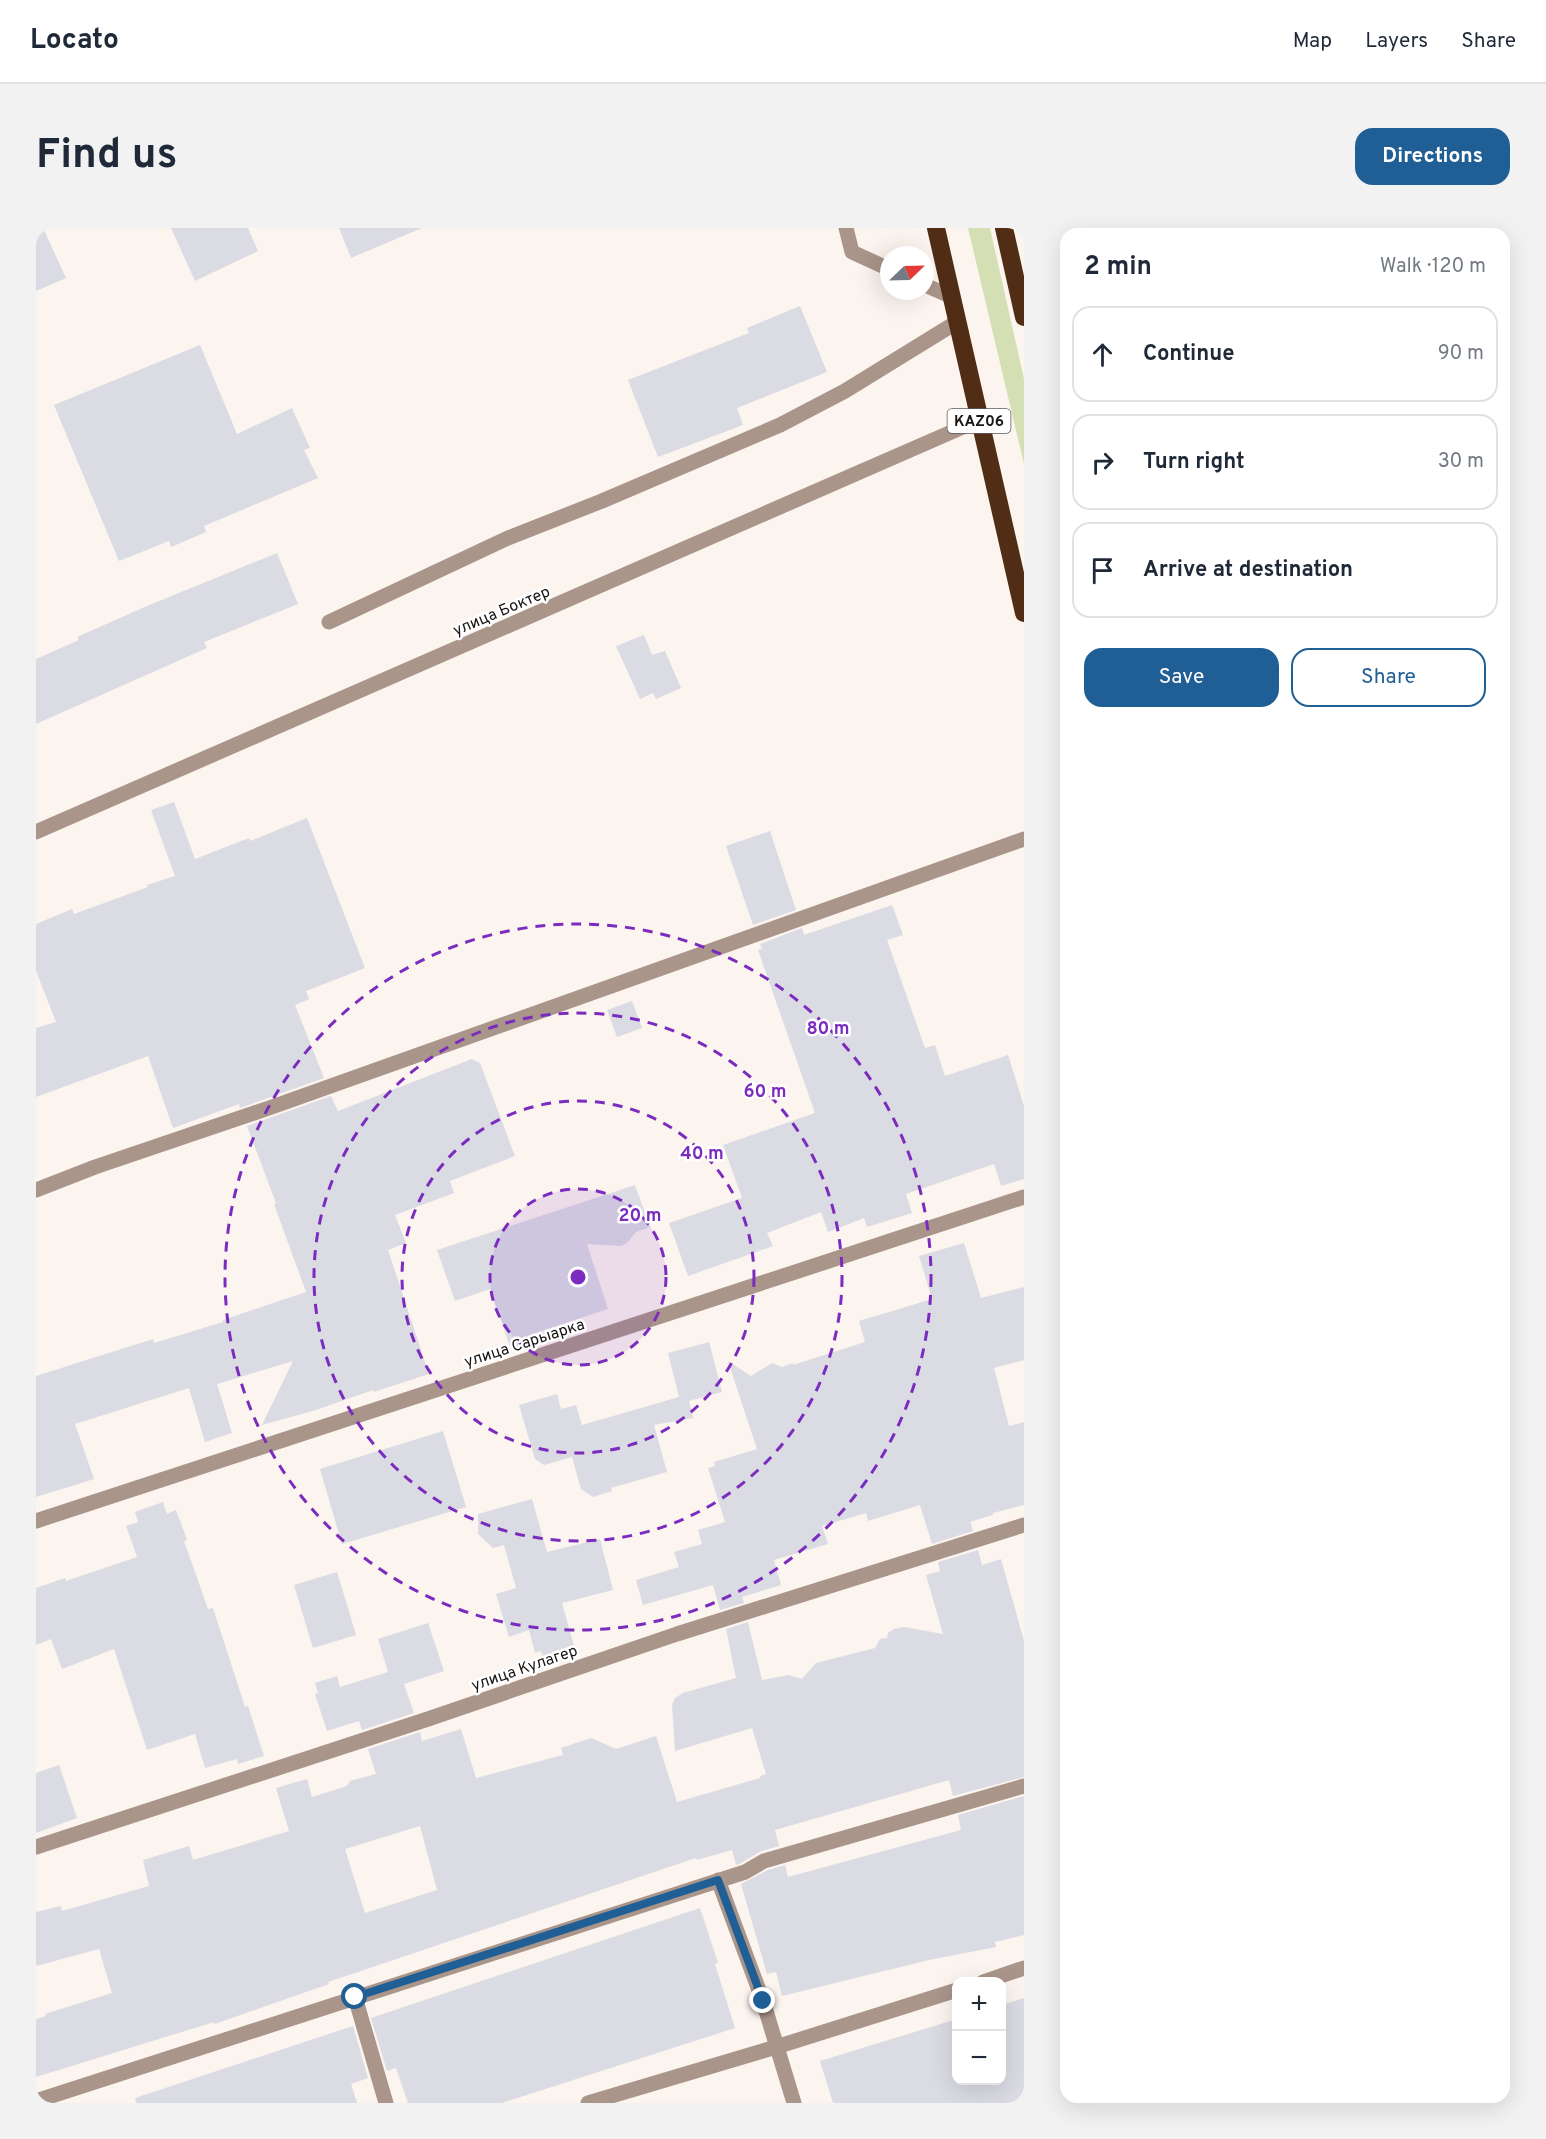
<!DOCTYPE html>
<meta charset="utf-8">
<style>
body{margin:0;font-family:Overpass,sans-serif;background:#f2f2f3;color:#1f2937}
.controls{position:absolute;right:18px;bottom:18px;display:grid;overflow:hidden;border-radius:12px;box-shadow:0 6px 24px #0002}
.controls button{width:54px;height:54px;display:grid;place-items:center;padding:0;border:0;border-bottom:2px solid #e0e1e3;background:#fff;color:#1f2937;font:30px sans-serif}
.compass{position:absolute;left:844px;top:18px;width:54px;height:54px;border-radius:50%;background:#fff;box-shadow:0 6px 24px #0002;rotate:67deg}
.stop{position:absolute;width:18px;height:18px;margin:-14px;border:4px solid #205f95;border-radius:50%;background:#fff}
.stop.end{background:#205f95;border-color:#fff;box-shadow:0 2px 6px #0008}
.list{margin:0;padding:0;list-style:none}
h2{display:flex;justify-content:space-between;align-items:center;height:78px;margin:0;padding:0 24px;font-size:26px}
h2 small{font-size:20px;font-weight:400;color:#747a83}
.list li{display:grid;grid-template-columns:39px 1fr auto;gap:18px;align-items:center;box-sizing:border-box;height:96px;margin:0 12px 12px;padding:0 12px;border:2px solid #e0e1e3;border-radius:18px}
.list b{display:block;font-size:22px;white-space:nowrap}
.list em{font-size:20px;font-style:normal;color:#747a83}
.actions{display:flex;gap:12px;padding:18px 24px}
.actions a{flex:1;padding:14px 0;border:2px solid #205f95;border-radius:18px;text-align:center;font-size:21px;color:#205f95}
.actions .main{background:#205f95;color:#fff}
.icon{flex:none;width:33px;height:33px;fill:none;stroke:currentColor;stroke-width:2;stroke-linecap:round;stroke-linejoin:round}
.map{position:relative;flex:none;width:988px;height:1875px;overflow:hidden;border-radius:18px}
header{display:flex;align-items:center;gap:36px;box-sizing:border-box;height:84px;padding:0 30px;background:#fff;border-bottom:2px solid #e0e1e3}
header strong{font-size:28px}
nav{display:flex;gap:33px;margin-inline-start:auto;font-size:21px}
.intro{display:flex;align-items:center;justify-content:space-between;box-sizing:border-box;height:144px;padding:0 36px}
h1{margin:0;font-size:42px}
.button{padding:15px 27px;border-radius:18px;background:#205f95;color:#fff;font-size:21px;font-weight:700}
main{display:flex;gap:36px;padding:0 36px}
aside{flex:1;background:#fff;border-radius:18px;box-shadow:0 6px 24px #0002}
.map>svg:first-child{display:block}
.green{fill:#d4dfb3}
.building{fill:#dadbe3;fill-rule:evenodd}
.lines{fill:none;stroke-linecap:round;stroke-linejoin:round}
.lane{stroke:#a9958a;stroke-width:15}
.street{stroke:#a9958a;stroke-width:15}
.highway{stroke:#502d14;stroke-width:18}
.route{stroke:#205f95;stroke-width:8}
.ring{fill:none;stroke:#7b2cbf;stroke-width:3;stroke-dasharray:10 8}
.labels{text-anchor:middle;stroke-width:5;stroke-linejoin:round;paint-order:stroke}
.shield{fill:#fff;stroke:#5d5b5a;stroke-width:1.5}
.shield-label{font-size:15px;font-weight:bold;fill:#181514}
.street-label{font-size:16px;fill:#181514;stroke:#fff}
.centre{fill:#7b2cbf;stroke:#fff;stroke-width:3}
.ring-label{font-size:18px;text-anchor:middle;font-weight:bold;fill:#7b2cbf;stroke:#fff;stroke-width:5;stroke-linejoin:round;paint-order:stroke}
</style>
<header>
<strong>Locato</strong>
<nav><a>Map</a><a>Layers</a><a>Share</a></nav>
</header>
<div class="intro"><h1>Find us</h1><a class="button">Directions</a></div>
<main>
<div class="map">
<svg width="988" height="1875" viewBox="0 0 988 1875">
<rect width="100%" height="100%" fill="#fcf4ef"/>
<path class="green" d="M932,0h22l34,151v85z"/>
<path class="building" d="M0,0h7l23,50 -30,13z
M135,0h77l10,23 -63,30z
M303,0h83l-71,30z
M764,78l27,66 -90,36 6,17 -85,32 -30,-77 121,-47 -2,-5z
M164,117l37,89 55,-26 18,40 -6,2 14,28 -114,48 2,6 -35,15 -2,-6 -50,20 -65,-156z
M241,325l21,51 -94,38 3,6 -171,76v-65l43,-19 -2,-3 70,-31z
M608,407l8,20 13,-4 16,37 -25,11 -3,-6 -13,6 -24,-53z
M138,574l21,57 54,-21 1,3 57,-23 58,150 -59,23 3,8 -14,6 29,73 -84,30 -1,-4 -66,24 -25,-72 -112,41v-69l20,-6 -20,-51v-47l36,-15 2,5 74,-27 -1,-2 28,-9 -24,-66z
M734,603l26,79 -43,15 -27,-79z
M856,677l11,30 -16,5 38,108 10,-3 10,31 63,-21 16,51v73l-23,7 -7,-22 -88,30 6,19 -45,14 -3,-9 -36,14 -7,-20 -54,21 6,13 -85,30 -19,-53 73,-25 -19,-53 92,-32 -57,-163 4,-1 -2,-5 42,-16 2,7z
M596,773l10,27 -25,9 -10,-27z
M436,831l8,4 35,93 -65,25 4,12 -59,22 11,28 -18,7 41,124 -55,18 -1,-2 -57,20 -54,15 31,-64 -76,23 15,49 -27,9 -16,-54 -114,36 19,55 -58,18v-121l117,-37 1,4 69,-21v-2l83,-28 -32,-88 2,-1 -29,-77 84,-30 7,15z
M599,957l15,42 -14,5 -9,11 -6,3 -34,-2 21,65 -76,25 2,7 -23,8 -21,-60 -35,12 -18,-51z
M928,1015l17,55 43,-11v73l-30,8 15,58 15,-4v83l-31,8v2l-23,7 3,9 -41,13 -12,-39 -52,16 -2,-8 -44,13 6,18 -54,16 7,25 -39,12 2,6 -24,7 -7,-25 -70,20 -7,-25 43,-13 -5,-15 28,-8 -4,-14 27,-8 -17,-54 7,-2 -1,-4 43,-13 -29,-88 23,15 21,-13 10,4 11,-4v2l72,-23 -6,-21 73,-22 -13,-43z
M673,1114l13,50 -33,9 4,17 -39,7 13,47 -56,16 1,3 -19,6 -12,-8 -9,-32 -28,8 -9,-6 -16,-54 38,-11 4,15 15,-4 6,20 97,-28 -11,-44z
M407,1203l23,76 -124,37 -22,-75z
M496,1271l15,53 53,-13 13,51 -51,13 14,50 -32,9 -3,-11 -6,2 -6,-23 -20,7 -13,-43 20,-6 -12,-43 -11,3 -15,-14v-20z
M127,1274l4,12 9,-4 11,30 -3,1 24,68 5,-1 32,99 3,-1 16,50 -26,8 -1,-5 -32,9 -10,-34 -48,16 -33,-101 -52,20 -11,-30 -15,6v-57l29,-10 1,3 71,-24 -11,-31 12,-4 -3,-10z
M942,1322l4,15 19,-6 23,82v136l-71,19 -4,-16 -174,50 4,16 -20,6 -18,11 -5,2 -4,-15 -35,10 -1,-2 -368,124 1,2 -114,40 -1,-2 -178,55v-58l10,-3 -1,-2 67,-21 -13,-44 -63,17v-54l25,-6 1,5 87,-25 -6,-26 46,-14 4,14 96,-29 -13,-43 31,-9 5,18 35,-11 3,-5 26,-7 -8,-25 52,-17 2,9 39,-12 15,49 87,-23 -2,-7 30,-10 25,11 40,-13 21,66 83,-24v-2l6,-2 -14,-46 -77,23 -3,-46 3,-7 8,-5 53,-15 -10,-49 22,-7 14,58 27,-5 13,4 14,-16 59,-15 5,-9 7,-1 1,-5 6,-4 10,-2 39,7 -17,-59 14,-4 -2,-9zM384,1598l17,64 -72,23 -20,-64z
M301,1344l19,63 -43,13 -19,-63z
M392,1395l16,48 -40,13 10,29 -52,17 -3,-9 -32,10 -12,-37 3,-1 -3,-10 22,-7 3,11 48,-15 -10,-33z
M23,1537l18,53 -41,15v-60z
M988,1568v139l-29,7 1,5 -67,13 -147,36 -6,-24 -9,2 -26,-90 27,-14 17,-5 3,12 173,-47 -3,-15z
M664,1680l18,55 -3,1 20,64 -233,75h-94l-12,-35 -9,3 -16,-53z
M988,1770v105h-191l-13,-42 137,-42v61h45v-75z
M317,1798l15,52 -17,6 6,19h-221l-1,-5z"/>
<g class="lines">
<path class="lane" d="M810,0l6,24 37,17
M889,57l27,12
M293,394l179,-84 94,-37 178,-76 65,-34 112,-69"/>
<path class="street" d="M0,604l943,-412
M0,962l59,-23 174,-59 755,-269
M0,1293l988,-324
M0,1619l392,-128 249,-85 347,-109
M682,1652l45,121 31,102
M947,1754l41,-14
M319,1769l31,106
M0,1873l709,-229 19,-11 260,-75
M552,1875l188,-56 181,-57"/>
<path class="highway" d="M900,0l88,385
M968,0l20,89"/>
</g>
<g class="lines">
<path class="route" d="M319,1769l363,-117 45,121"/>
</g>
<circle cx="542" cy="1049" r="88" fill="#7b2cbf" fill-opacity=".12"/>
<g class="ring">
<circle cx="542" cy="1049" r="88"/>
<circle cx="542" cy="1049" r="176"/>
<circle cx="542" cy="1049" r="264"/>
<circle cx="542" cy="1049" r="353"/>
</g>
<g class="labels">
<rect class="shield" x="911.5" y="181" width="63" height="24" rx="4.5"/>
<g class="shield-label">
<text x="943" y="198">KАZ06</text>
</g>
<g class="street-label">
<text transform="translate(465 382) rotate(-23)" y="6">улица Боктер</text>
<text transform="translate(488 1114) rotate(-18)" y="6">улица Сарыарка</text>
<text transform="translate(488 1439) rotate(-19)" y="6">улица Кулагер</text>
</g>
</g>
<circle cx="542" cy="1049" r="9" class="centre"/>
<g class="ring-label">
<text x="792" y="806">80 m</text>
<text x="729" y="869">60 m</text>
<text x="666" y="931">40 m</text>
<text x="604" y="993">20 m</text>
</g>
</svg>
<div class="controls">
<button>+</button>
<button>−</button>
</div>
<svg class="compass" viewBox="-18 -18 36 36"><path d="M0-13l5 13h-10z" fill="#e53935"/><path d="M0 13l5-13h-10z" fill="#747a83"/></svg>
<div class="stop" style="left:319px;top:1769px"></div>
<div class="stop end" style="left:727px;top:1773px"></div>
</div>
<aside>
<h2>2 min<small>Walk · 120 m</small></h2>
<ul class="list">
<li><svg class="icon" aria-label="ahead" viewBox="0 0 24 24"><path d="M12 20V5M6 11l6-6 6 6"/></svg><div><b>Continue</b></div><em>90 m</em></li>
<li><svg class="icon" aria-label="right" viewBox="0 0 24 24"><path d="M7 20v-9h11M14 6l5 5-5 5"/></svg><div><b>Turn right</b></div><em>30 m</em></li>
<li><svg class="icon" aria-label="arrive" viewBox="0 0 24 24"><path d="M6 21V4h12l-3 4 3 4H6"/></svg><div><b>Arrive at destination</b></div></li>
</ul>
<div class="actions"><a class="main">Save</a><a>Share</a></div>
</aside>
</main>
